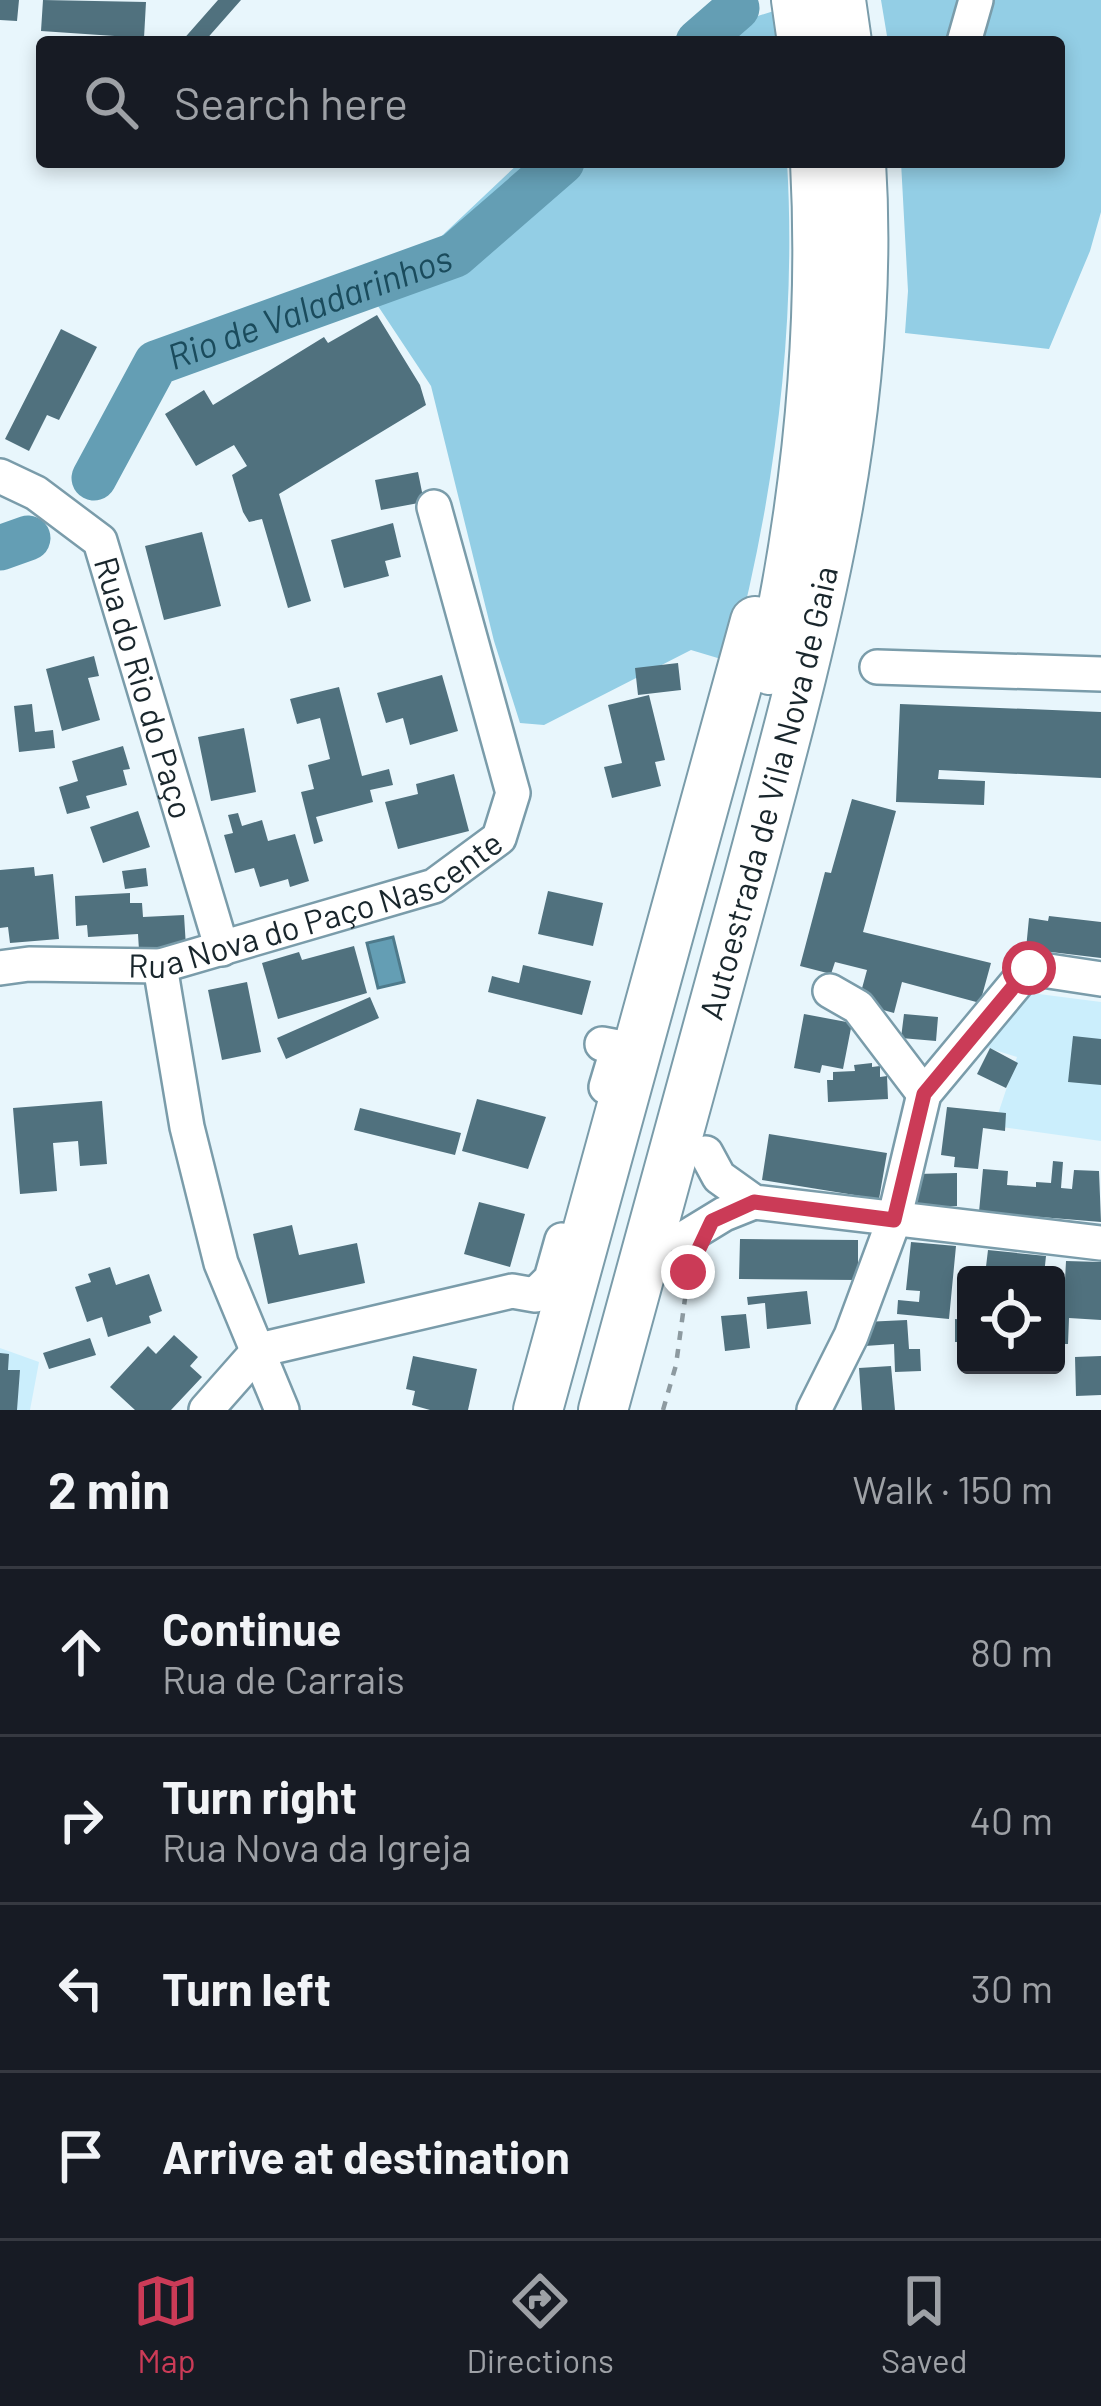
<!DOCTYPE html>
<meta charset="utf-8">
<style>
body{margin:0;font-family:Barlow,sans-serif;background:#242831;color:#f1f3f6}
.controls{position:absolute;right:36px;bottom:36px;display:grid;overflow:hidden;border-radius:12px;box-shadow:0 6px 18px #0003}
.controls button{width:108px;height:108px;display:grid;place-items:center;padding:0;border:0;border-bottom:3px solid #363941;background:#171b24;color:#f1f3f6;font:60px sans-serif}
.stop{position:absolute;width:36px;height:36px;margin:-27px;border:9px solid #cb3b57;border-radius:50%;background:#fff}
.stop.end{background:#cb3b57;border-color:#fff;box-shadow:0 3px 12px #0008}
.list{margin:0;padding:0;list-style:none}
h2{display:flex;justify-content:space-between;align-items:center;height:156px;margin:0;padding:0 48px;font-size:51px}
h2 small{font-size:39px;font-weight:400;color:#9ea1a6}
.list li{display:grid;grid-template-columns:78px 1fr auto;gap:36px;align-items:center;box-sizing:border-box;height:168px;padding:0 48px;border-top:3px solid #363941}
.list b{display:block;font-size:45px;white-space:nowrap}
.list p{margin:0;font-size:39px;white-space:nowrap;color:#9ea1a6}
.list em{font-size:39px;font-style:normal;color:#9ea1a6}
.icon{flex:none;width:66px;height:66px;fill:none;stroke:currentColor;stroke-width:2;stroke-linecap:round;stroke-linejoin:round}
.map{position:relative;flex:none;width:1101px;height:1410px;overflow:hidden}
.search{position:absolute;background:#171b24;box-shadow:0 6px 18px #0003;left:36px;right:36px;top:36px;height:132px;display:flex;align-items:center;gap:30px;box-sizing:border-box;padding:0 42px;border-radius:12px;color:#9ea1a6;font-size:45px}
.sheet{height:828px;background:#171b24}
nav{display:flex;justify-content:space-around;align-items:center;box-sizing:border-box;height:168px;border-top:3px solid #363941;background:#171b24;font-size:33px;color:#9ea1a6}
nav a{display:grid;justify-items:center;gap:6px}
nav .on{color:#cb3b57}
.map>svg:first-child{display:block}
.built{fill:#cbeefc}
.forest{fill:#93cee5}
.water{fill:#649eb4;stroke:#4e7a8b;stroke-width:3}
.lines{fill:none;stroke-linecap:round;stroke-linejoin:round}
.river{stroke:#649eb4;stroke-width:45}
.building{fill:#50717e}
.minor-casing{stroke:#7a9caa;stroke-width:38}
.highway-casing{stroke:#7a9caa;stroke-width:52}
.path{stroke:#8d9aa0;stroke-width:4.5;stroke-dasharray:9 9;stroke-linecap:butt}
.minor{stroke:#fff;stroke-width:33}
.highway{stroke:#fff;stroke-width:48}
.route{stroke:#cb3b57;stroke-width:15}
.labels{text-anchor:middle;stroke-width:12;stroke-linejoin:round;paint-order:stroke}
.street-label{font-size:33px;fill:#19262c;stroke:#fff}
.water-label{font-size:36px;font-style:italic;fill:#1a4b5c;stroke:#fff}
</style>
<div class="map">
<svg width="1101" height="1410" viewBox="0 0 1101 1410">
<rect width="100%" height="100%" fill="#e8f6fc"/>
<path class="built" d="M1031,993l70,9v139l-107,-15 23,-69 -32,-10z
M0,1348l39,14 -9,48h-30z"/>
<path class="forest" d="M881,0h220v212l-11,39 -41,98 -144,-16 3,-42 -7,-129h158v-120h-171z
M777,10l2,32h-103z
M520,162h267c10,167 -13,339 -56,500l-40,-12 -147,75 -24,-2 -26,-82 -63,-255 -57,-86z"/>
<path class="water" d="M393,937l11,45 -26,6 -11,-45z"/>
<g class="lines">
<g class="river">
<path d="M698,42l39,-34"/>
<path id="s1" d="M94,478l62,-115 299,-108 107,-93"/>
<path d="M0,548l28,-10"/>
</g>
</g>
<path class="building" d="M0,0h19l-2,21 -17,-1z
M43,0l103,2 -2,36 -103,-7z
M218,0h23l-37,42h-23z
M377,315l43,70 6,20 -147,89 32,107 -23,7 -26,-89 -13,3 -6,-10 -11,-37 15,-9 -13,-21 -38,21 -31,-52 39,-24 9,15 111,-68 4,6z
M61,329l36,18 -38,73 -12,-5 -18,36 -24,-12z
M418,472l6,30 -43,8 -6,-30z
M393,523l8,34 -16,4 4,15 -45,12 -13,-48z
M202,532l19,74 -57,14 -19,-74z
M94,656l5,20 -11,2 12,42 -38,11 -16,-62z
M678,663l3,27 -43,5 -3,-27z
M442,675l16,56 -48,14 -7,-27 -17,5 -9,-30z
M339,687l23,89 27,-7 4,16 -23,5 3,12 -57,15 7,24 -9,3 -13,-52 13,-3 -6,-24 22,-6 -10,-41 -23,6 -7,-25z
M649,695l16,65 -10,2 6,24 -49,12 -8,-31 18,-4 -14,-58z
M32,704l3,28 18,-2 2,18 -36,4 -5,-46z
M900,704l201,8v66l-162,-8 -1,9 47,2 -1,24 -88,-3z
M244,728l12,64 -45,9 -13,-64z
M123,746l7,23 -7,1 4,15 -41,11 4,12 -23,6 -8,-27 19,-6 -6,-20z
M454,774l15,57 -71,18 -13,-47 33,-8 -2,-10z
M852,799l44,12 -33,121 128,31 -11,40 -78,-21 -8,31 -36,-10 9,-33 -32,-8 -4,12 -31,-8 25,-94 6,1z
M138,811l12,36 -47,16 -13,-36z
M238,813l4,13 20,-6 6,21 27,-7 14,47 -19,6 -2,-8 -28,8 -6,-19 -19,5 -11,-38 9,-2 -5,-18z
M34,867l1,9 18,-2 6,65 -49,4 -2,-16 -8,1v-58z
M146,868l2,18 -23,3 -3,-18z
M548,891l55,12 -10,43 -55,-12z
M130,893v10h12l1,14 41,-2 2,32 -47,3 -1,-16 -50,3 -1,-12 -11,1 -1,-30z
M1049,916l52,6v36l-75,-9 3,-31 19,3z
M354,946l13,47 -89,26 -16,-56 37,-11 3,8z
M523,965l68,16 -9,34 -94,-23 4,-16 27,7z
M247,982l14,70 -39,8 -14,-70z
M370,997l9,21 -93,41 -9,-21z
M804,1014l48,9 -9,46 -21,-4 -2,8 -26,-5z
M904,1014l34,3 -2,24 -35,-3z
M1073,1036l28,3v46l-33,-3z
M990,1048l28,15 -12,25 -29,-14z
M872,1063v4l8,-1v11l7,-1 1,23 -60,3 -1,-22h6v-8l22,-1 -1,-6z
M477,1099l69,18 -18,52 -66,-18z
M102,1101l5,63 -27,2 -2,-25 -25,2 4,48 -37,3 -7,-86z
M947,1107l59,6 -1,18 -22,-3 -5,41 -24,-2 1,-10 -14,-2z
M360,1108l101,25 -6,22 -101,-25z
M769,1134l118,19 -8,46 -117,-19z
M1053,1161l10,1 -2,26 11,1 2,-19 25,1 2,51 -122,-10 4,-43 25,2 -1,14 29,2v-5l15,1z
M957,1173v33l-40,1v-33z
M479,1202l46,12 -15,53 -46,-13z
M292,1225l7,30 58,-12 8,40 -97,21 -15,-70z
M740,1239l118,1v40l-119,-1z
M911,1242l45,4 -7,73 -52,-5 1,-14 21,2 1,-11 -14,-1z
M988,1250l58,6 -2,19h-59z
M1066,1261l35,1v58l-32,-2 -1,26h-12v-24h7z
M110,1267l6,18 33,-11 13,37 -13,5 2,7 -43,14 -6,-20 -15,5 -12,-35 16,-5 -3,-8z
M807,1291l4,33 -44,5 -2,-26 -17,2 -1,-8z
M746,1314l4,34 -25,3 -4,-35z
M955,1319l11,1v22h-11z
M907,1320l2,29h11l1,22 -26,1 -1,-28 -29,2 -1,-24z
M174,1335l24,22 -8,9 12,11 -31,33h-36l-25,-23 38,-41 8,8z
M90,1338l6,17 -47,14 -6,-16z
M0,1353l9,1 -1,16h12l-3,40h-17z
M413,1356l64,13 -9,41h-38l-18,-5 3,-14 -9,-2z
M1101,1356v39l-25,1 -1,-39z
M891,1366l4,44h-33l-3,-42z"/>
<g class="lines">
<defs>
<g id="minor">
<path d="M964,42l12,-42"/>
<path id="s2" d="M0,476l36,17 64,48 122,408"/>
<path d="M877,667l224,7"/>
<path d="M160,966l27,161 34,136 61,147"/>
<path id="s3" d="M0,968l29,-4 131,2 274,-80 65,-48 14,-45 -79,-286"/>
<path d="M830,991l28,16 66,87"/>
<path d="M602,1044l16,3 -12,40"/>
<path d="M706,1153l13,24 35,25 347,41"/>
<path d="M683,1239l41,-25 30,-12"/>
<path d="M259,1350l253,-59 23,4 16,-16 11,-39"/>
<path d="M206,1410l53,-60"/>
<path d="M814,1410l37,-74 43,-116 30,-126 105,-126 72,11"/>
</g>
<g id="highway">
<path d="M796,0l6,42"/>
<path d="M841,0l6,42"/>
<path d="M770,670c36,-166 54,-338 45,-508"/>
<path d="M538,1410l217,-789"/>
<path id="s4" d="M603,1410c49,-178 97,-356 146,-534 64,-239 128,-463 112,-714"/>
</g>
</defs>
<use href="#minor" class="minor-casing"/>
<use href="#highway" class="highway-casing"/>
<path class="path" d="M663,1410l13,-45 13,-96"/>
<use href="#minor" class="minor"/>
<use href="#highway" class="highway"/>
</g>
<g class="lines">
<path class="route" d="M688,1272l24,-51 42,-19 140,18 30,-126 105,-126"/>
</g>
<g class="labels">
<g class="street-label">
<text dy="12" stroke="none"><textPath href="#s2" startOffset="273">Rua do Rio do Paço</textPath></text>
<text dy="12" stroke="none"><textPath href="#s4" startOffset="639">Autoestrada de Vila Nova de Gaia</textPath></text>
<text dy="12" stroke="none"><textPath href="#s3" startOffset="327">Rua Nova do Paço Nascente</textPath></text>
</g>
<g class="water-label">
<text dy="13" stroke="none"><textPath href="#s1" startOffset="294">Rio de Valadarinhos</textPath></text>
</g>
</g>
</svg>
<div class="controls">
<button><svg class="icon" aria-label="locate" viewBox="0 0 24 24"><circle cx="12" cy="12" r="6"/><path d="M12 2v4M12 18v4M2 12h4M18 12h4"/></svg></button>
</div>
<div class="stop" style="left:1029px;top:968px"></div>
<div class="stop end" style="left:688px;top:1272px"></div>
<div class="search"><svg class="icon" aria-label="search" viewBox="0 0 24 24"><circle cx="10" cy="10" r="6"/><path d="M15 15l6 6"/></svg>Search here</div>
</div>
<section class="sheet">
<h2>2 min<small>Walk · 150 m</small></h2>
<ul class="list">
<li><svg class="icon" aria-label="ahead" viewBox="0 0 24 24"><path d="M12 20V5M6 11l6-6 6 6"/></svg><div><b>Continue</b><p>Rua de Carrais</p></div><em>80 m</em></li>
<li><svg class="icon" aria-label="right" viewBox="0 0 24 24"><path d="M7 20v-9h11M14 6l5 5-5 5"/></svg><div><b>Turn right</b><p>Rua Nova da Igreja</p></div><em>40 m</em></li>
<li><svg class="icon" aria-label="left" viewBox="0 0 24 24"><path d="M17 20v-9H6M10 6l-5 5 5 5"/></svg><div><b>Turn left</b></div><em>30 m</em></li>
<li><svg class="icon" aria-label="arrive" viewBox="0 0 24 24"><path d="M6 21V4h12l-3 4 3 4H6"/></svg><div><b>Arrive at destination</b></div></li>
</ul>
</section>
<nav>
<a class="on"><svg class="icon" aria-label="map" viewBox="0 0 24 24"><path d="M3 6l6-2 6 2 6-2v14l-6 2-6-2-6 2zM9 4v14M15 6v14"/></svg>Map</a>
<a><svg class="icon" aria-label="directions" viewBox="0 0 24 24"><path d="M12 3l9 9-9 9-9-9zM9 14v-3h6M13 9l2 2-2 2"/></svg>Directions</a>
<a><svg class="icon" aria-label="saved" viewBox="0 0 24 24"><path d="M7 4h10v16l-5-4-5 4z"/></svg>Saved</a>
</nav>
